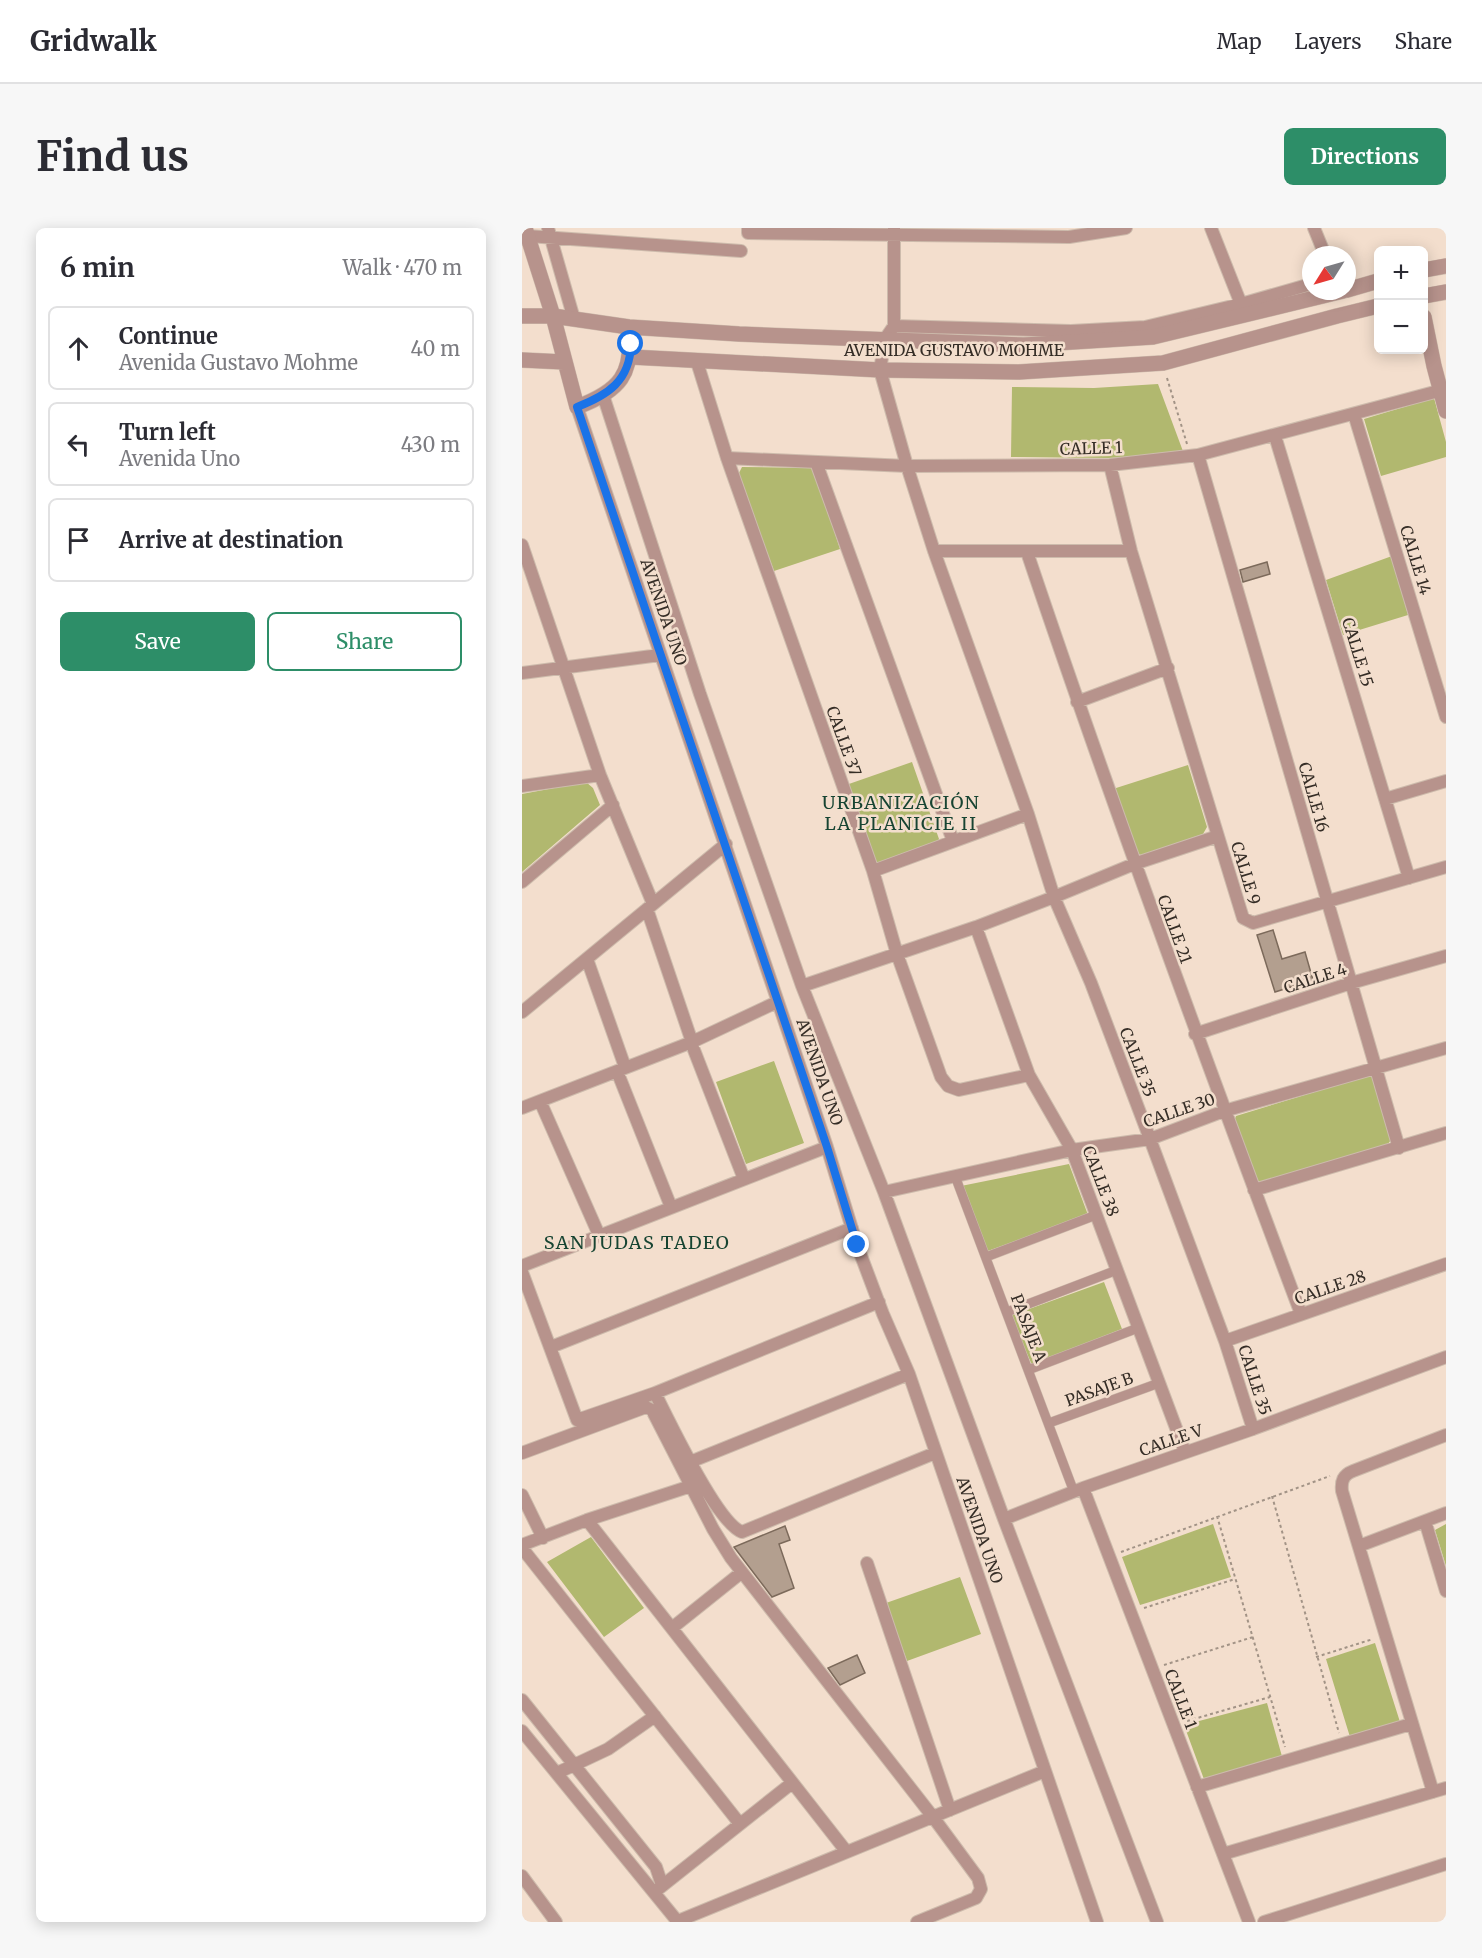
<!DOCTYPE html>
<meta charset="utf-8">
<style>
body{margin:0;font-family:Merriweather,serif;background:#f7f7f7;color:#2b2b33}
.controls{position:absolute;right:18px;top:18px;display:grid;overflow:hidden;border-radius:9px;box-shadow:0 3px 15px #0003}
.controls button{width:54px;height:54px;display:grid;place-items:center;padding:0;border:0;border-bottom:2px solid #e1e1e2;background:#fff;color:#2b2b33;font:30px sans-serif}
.compass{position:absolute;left:780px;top:18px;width:54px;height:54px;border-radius:50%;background:#fff;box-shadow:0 3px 15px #0003;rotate:233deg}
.stop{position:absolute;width:18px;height:18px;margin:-14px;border:4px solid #1a73e8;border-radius:50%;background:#fff}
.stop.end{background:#1a73e8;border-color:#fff;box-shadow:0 2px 6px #0008}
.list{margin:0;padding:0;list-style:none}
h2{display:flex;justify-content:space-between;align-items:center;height:78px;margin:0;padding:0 24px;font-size:26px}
h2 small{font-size:20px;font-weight:400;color:#7c7c81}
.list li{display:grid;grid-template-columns:39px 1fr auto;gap:18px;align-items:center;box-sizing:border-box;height:84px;margin:0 12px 12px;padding:0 12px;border:2px solid #e1e1e2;border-radius:9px}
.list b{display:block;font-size:22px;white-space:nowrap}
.list p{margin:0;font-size:20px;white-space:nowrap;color:#7c7c81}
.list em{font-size:20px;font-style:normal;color:#7c7c81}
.actions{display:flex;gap:12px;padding:18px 24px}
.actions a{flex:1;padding:14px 0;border:2px solid #2d8e68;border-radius:9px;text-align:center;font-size:21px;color:#2d8e68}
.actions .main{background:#2d8e68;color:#fff}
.icon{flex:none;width:33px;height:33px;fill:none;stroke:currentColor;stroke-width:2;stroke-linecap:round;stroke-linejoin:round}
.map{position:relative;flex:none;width:924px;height:1694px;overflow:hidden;border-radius:9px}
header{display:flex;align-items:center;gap:36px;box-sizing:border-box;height:84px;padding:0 30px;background:#fff;border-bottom:2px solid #e1e1e2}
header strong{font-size:28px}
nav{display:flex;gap:33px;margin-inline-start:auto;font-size:21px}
.intro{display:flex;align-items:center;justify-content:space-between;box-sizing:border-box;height:144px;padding:0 36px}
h1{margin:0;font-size:42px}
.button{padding:15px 27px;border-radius:9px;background:#2d8e68;color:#fff;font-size:21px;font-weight:700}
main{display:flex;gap:36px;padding:0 36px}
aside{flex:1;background:#fff;border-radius:9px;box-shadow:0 3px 15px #0003}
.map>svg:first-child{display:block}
.green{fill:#b1b86f}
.building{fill:#b39f8f;stroke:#7c6a5b;stroke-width:1.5}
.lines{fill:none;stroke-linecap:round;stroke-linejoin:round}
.pedestrian-casing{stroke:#cdbbac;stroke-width:10}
.minor-casing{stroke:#cdbbac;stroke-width:14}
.tertiary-casing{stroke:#cdbbac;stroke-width:16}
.path{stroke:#a29386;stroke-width:2;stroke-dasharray:3 3;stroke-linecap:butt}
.pedestrian{stroke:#b7938c;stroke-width:9}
.minor{stroke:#b7938c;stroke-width:12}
.tertiary{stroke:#b7938c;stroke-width:15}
.route{stroke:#1a73e8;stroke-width:8}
.labels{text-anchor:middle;stroke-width:5;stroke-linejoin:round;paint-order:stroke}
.street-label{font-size:16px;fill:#352d26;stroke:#f3decd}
.neighbourhood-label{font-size:18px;letter-spacing:1.5px;fill:#174432;stroke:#f3decd}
</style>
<header>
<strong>Gridwalk</strong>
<nav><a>Map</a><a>Layers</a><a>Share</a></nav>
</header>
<div class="intro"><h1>Find us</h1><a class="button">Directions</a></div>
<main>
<aside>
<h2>6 min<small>Walk · 470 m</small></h2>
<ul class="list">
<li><svg class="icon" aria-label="ahead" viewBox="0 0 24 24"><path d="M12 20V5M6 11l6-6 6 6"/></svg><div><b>Continue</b><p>Avenida Gustavo Mohme</p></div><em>40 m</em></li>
<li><svg class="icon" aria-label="left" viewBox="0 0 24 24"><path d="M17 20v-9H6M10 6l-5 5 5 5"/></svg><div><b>Turn left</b><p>Avenida Uno</p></div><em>430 m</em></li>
<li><svg class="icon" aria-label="arrive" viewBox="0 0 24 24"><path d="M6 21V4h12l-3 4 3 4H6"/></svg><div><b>Arrive at destination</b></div></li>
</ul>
<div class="actions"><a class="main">Save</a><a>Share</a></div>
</aside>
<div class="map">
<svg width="924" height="1694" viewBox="0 0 924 1694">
<rect width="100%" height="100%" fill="#f3decd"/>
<path class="green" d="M636,156l26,70 -76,4 -97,-1 1,-70 82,1z
M912,170l12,44v15l-65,19 -17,-57z
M220,239l69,1 4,3 25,78 -66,22 -36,-96z
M870,328l16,59 -65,20 -17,-55z
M390,534l27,77 -3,6 -61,19 -29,-79z
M666,537l19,62 -4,7 -62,21 -4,-2 -24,-64z
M64,554l7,6 7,17 -78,67v-78z
M252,833l30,82 -58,21 -30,-82z
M848,847l5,4 17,60 -6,7 -125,37 -6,-4 -21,-58 2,-5z
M547,936l19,51 -100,36 -27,-65z
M582,1054l18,47 -90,36 -22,-49z
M691,1296l18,53 -91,28 -18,-48z
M924,1296v42l-11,-36z
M69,1309l53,71 -40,29 -57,-75z
M438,1349l21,57 -74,27 -21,-58z
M853,1415l25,79 -50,15 -24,-78z
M745,1475l16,57 -78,22 -21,-57z"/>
<path class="building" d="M745,334l3,12 -27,8 -3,-12z
M751,702l9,29 23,-7 8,28 -38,12 -18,-57z
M263,1298l5,14 -11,4 15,44 -22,9 -38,-50z
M335,1427l8,18 -25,12 -12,-17z"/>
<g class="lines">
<defs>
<path id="pedestrian" d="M433,948l119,316
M464,1029l110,-42
M485,1084l110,-42
M506,1142l110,-42
M527,1195l110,-40"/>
<path id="minor" d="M26,0l26,91
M226,0v5l321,4 57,-9
M372,0v98l-9,13 -5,31 27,96 27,85 94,263 26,83 37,86 59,156 75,202 28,88
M689,0l30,76
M792,0l11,27
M6,8l213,15
M372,98l177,5 74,-4 96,-23 70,-20
M175,134l30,96 146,413 24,83 44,123 7,9 11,4 70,-15
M81,167l97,299 102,292 82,206 120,327 153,403
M55,179l250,740 30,98 26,69 26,60 188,548
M832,186l92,303
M753,208l134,442
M676,227l201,693
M205,230l180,8 203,-1 88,-10 248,-66
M294,234l137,379
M588,237l21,86 112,367 10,5 193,-56
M0,317l78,230 53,129
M412,323h197
M505,324c86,256 179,509 274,762
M0,445l138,-18
M555,474l91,-34
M0,558l78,-11
M863,571l61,-18
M351,643l155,-57
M0,654l91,-77
M125,681l45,133
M454,699l53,148 43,75 113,302
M65,731l38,108
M280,758l174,-59 78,-30 80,-33 84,-28
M0,784l204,-168
M673,806l156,-51 95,-27
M172,822l50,129
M95,843l54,136
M18,873l59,134
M0,880l170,-66 85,-40
M732,962l192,-57
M362,964l188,-42 78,-11 74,-28 222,-63
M0,1038l305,-119
M0,1044l55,148 78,-27 224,-91
M703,1113l221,-77
M29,1119l301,-119
M133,1165c14,28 62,130 87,139l193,-79
M0,1225l124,-46 6,3 39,76 -104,34 -65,25
M168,1234l219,-88
M169,1258l22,43 18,29 202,259 45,61 3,11 -5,9 -59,24
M561,1260l166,434
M0,1267l21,43
M482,1291l79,-31 170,-59 193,-72
M65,1292l259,331
M903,1293l21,70
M837,1318l87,-33
M0,1320l218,276
M345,1335l83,247
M150,1400l70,-56
M0,1472l134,167 6,18
M0,1503l156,191
M35,1545l51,-24 47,-33
M675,1559l214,-63
M911,1564l-91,-301c-1,-10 1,-16 11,-20l93,-36
M701,1626l223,-66
M0,1648l34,46
M135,1662l135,-107
M156,1693l367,-150
M742,1694l182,-58"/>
<path id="tertiary" d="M3,0l28,88 24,91c43,-16 57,-33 52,-80
M902,42l22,-4
M825,62l31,-9
M902,68l22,-4
M0,88h31l76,11 110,7 285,11 129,-8 190,-46
M902,89l10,49 12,45
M109,129l249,13 139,2 144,-9 174,-47 41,-10
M0,132l42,2"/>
</defs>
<use href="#pedestrian" class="pedestrian-casing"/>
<use href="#minor" class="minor-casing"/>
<use href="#tertiary" class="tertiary-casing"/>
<path class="path" d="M645,150l20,66
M750,1268l67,237
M695,1288l68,231
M599,1324l209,-76
M622,1380l91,-29
M794,1429l57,-18
M642,1437l89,-28
M665,1493l83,-24"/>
<use href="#pedestrian" class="pedestrian"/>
<use href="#minor" class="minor"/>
<use href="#tertiary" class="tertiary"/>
</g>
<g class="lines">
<path class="route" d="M109,116c-1,37 -23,51 -54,63l250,740 30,98"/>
</g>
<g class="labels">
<g class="street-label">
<text x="432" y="128">AVENIDA GUSTAVO MOHME</text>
<text transform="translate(569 220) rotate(-2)" y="6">CALLE 1</text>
<text transform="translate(894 332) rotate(73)" y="6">CALLE 14</text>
<text transform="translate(142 384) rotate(71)" y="6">AVENIDA UNO</text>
<text transform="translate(836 424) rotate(73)" y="6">CALLE 15</text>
<text transform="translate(322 513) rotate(70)" y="6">CALLE 37</text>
<text transform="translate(792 569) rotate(74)" y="6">CALLE 16</text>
<text transform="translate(724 645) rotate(73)" y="6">CALLE 9</text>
<text transform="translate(653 701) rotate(70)" y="6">CALLE 21</text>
<text transform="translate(793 750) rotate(-18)" y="6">CALLE 4</text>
<text transform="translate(616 834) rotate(69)" y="6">CALLE 35</text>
<text transform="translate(298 844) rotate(71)" y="6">AVENIDA UNO</text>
<text transform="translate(657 882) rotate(-19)" y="6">CALLE 30</text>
<text transform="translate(579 953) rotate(69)" y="6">CALLE 38</text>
<text transform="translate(808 1059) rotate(-19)" y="6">CALLE 28</text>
<text transform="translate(507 1100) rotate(69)" y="6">PASAJE A</text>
<text transform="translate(733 1152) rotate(72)" y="6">CALLE 35</text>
<text transform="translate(577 1161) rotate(-20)" y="6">PASAJE B</text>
<text transform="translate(649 1212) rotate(-19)" y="6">CALLE V</text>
<text transform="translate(458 1302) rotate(71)" y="6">AVENIDA UNO</text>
<text transform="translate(659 1471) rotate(69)" y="6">CALLE 1</text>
</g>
<g class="neighbourhood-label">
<text x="379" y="581">URBANIZACIÓN<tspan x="379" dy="21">LA PLANICIE II</tspan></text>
<text x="115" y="1021">SAN JUDAS TADEO</text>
</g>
</g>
</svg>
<div class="controls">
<button>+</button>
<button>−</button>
</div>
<svg class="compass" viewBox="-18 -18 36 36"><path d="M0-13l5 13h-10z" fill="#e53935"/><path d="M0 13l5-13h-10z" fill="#7c7c81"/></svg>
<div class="stop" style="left:109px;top:116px"></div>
<div class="stop end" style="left:335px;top:1017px"></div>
</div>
</main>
